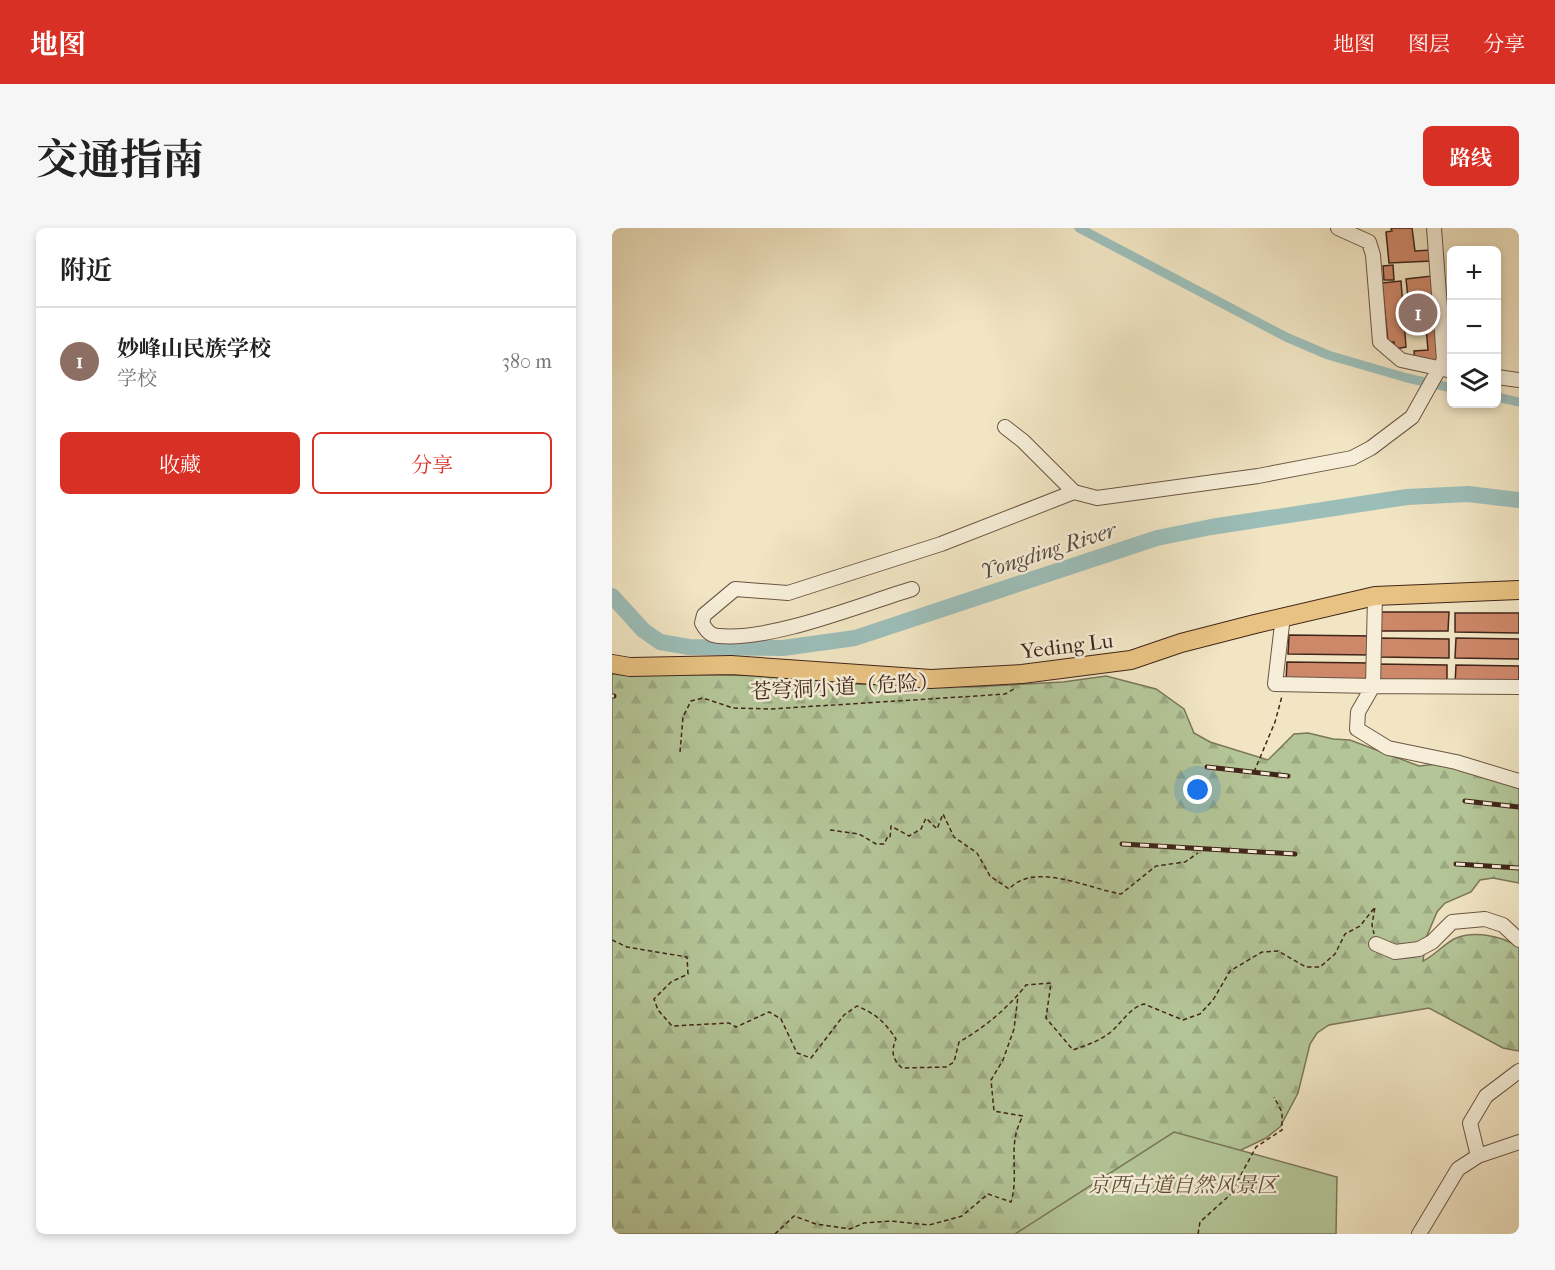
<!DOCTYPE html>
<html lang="zh">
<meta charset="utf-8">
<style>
body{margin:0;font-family:"IM FELL French Canon","Noto Serif SC",serif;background:#f6f6f6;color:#222}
.controls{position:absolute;right:18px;top:18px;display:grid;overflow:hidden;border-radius:9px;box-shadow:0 3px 9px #0003}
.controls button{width:54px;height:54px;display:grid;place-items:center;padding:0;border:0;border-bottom:2px solid #e0e0e0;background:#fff;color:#222;font:30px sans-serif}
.you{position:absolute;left:586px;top:562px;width:21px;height:21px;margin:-15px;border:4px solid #fff;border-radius:50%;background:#1a73e8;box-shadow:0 0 0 9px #1a73e833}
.badge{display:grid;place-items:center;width:39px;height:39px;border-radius:50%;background:#d93025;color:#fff;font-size:20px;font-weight:700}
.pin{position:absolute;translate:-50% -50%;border:3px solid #fff;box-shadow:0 2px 6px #0006}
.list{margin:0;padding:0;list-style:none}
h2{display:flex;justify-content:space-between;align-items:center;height:78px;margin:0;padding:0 24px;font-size:26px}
h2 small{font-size:20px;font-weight:400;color:#767676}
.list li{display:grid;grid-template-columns:39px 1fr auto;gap:18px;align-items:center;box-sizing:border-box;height:108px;padding:0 24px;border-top:2px solid #e0e0e0}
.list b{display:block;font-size:22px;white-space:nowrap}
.list p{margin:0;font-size:20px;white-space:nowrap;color:#767676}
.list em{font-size:20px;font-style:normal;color:#767676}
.actions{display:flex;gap:12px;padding:18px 24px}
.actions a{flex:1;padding:14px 0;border:2px solid #d93025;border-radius:9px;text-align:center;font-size:21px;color:#d93025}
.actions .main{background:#d93025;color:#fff}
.icon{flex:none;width:33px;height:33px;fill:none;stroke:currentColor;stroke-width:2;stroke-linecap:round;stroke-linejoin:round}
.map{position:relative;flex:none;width:907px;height:1006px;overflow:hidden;border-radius:9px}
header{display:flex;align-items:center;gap:36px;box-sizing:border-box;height:84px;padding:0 30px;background:#d93025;color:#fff}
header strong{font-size:28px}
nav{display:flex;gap:33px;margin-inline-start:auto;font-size:21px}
.intro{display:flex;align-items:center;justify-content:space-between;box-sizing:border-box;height:144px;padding:0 36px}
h1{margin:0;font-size:42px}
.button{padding:15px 27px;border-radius:9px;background:#d93025;color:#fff;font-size:21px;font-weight:700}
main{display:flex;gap:36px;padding:0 36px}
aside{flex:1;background:#fff;border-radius:9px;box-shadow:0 3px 9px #0003}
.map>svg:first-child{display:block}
.forest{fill:url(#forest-firs);stroke:#7a7659;stroke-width:1.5}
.green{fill:#b4c698;stroke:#7a7659;stroke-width:1.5}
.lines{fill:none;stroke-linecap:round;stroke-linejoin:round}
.canal{stroke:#9cbeb9;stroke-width:9}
.river{stroke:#9cbeb9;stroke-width:16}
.building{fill:#cd8769;stroke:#40251a;stroke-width:1.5}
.minor-casing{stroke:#6c5544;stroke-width:16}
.major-casing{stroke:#40251a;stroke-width:20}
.path{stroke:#40251a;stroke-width:1.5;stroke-dasharray:4.5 3;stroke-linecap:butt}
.minor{stroke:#f6eed8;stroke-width:14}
.major{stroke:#e8c282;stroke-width:18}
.rail-casing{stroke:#40251a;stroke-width:5}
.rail{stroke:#f6eed8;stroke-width:3;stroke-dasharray:9;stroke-linecap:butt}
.labels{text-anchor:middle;stroke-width:5;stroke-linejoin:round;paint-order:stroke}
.street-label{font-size:21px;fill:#40251a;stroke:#f6eed8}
.park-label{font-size:21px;font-style:italic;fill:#5d4d3a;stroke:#f6eed8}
.water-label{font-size:22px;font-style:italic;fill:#574b42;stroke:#f6eed8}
</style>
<header>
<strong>地图</strong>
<nav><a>地图</a><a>图层</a><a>分享</a></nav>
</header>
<div class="intro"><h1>交通指南</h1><a class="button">路线</a></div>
<main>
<aside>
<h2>附近<small></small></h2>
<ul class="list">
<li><span class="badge" style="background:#8d6e63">1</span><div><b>妙峰山民族学校</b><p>学校</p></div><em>380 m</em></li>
</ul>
<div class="actions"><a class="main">收藏</a><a>分享</a></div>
</aside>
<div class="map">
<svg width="907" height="1006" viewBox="0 0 907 1006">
<defs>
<pattern id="forest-firs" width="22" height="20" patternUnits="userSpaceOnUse" patternTransform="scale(1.5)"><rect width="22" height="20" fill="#b4c698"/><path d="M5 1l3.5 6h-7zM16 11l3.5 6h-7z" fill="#9caa82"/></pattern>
</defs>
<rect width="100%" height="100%" fill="#f1e5c3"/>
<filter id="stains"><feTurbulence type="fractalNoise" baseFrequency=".00333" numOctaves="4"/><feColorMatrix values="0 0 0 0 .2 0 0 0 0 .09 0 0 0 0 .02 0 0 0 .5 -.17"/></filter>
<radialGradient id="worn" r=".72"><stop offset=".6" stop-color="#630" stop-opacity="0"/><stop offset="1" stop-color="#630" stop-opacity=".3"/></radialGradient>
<path class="forest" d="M0,445l170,3 69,8 118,3 94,-5 43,-6 50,13 28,20 10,24 16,9 58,18 26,-26 14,-1 25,6 17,1 69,26 28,-3 72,21v99l-26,-5 -13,2 -9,12 -26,11 -8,9 -11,26 -3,23c11,-5 20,-16 31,-22 20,-9 48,-3 65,8v104l-16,-3 -74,-40 -100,17 -12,8 -7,11 -12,49 -18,34 -14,11 -25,12 -10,13 23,71h-642z"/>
<path class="green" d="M562,904l163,45 -1,57h-321z"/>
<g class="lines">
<path class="canal" d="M467,0l207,109 42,18 79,23 45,10
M885,169l22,5"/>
<path class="river" d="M0,368l31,34 17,12 29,5 94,1 72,-10 302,-100 54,-11 196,-30 61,-3 51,6"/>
</g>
<path class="building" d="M779,0h21l3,23 16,-1 1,11 -43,2 -3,-31 6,-1z
M781,37l1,15h-10l-1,-14z
M820,48l3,29 -26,2 -3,-28z
M789,53l5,66 -12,2v-7h-6l-6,-59z
M825,87l3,45 -25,2 -1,-11 14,-1 -3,-34z
M766,384h71l-1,19h-70z
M843,385h64v20l-64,-1z
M677,407l84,1 -1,19 -84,-1z
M767,410l70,1v19l-71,-1z
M844,410l63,1v20l-64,-1z
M675,434l84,1v19l-85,-1z
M765,436l70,1v19l-71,-1z
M844,437l63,1v19l-64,-1z"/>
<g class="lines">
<defs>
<path id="minor" d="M726,0l31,14 4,13 7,87 21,18 51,11
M885,149l22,3
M393,199l18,14 51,51 23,6 161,-22 94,-18 19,-10 41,-31 32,-57 -10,-132
M300,361c-53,16 -140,52 -193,47 -9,0 -13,-6 -17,-13l2,-8 31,-26 53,4 153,-49 133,-52
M763,368l-2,90 146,1
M671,388l-8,68 98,2 -15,26 -1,17 31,19 68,14 63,19
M764,716l19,8 24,-3 13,-7 20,-20 33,-3 18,6 16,15
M866,928l-8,-33 16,-27 33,-25
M807,1006l39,-65 20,-13 41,-14"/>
<path id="major" d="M0,436l18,3 101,-2 200,14 91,-5 109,-14 50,-17 74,-19 120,-28 144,-6"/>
</defs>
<use href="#minor" class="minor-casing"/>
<use href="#major" class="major-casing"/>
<path class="path" d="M68,524l3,-35 8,-16 12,-3 30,10 37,1 206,-13 29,-2 9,-5
M642,544l21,-50 7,-26
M218,602l29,4 17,10h8l3,-6h3l1,-12 18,10 12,-7 5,-11 11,11 6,-15 11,23 23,16 13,23 19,13c26,-28 80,0 112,5l35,-28 29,-4 13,-9
M0,712l15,7 60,10 1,17 -17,8 -17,17 4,11 14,16 57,-3 7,4 33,-15 12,7 16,34 14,5 33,-43 13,-9c19,8 28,16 39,33 -5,12 -4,20 6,29l44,-1 8,-5 5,-20c25,-14 50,-35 67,-57l25,-2 -5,35 27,32c14,-5 27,-9 39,-19 10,-9 19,-24 32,-27l39,16 17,-6 13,-14 17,-29 32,-19 16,-1 28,16h14l15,-13 10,-20 15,-8 15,-19 -3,18 2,9
M163,1006l19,-18 22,8 34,5 14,-6 27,-2 38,4 33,-9 26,-22 23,8c9,-30 -5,-56 12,-86l-29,-5 -3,-31 12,-20 11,-31 4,-33
M586,1006l2,-12 30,-27 26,-48 26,-17v-18l-8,-15"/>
<use href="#minor" class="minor"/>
<use href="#major" class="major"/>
<defs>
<path id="rail" d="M0,468h2
M595,539l81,9
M853,573l54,6
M510,616l173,10
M844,636l63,4"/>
</defs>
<use href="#rail" class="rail-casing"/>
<use href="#rail" class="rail"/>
</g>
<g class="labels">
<g class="street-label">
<text transform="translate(455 418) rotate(-7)" y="7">Yeding Lu</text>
<text transform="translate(233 459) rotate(-3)" y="7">苍穹洞小道（危险）</text>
</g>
<g class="park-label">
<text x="571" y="964">京西古道自然风景区</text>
</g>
<g class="water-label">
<text transform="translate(436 322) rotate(-18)" y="8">Yongding River</text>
</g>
</g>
<rect width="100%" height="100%" filter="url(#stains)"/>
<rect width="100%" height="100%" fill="url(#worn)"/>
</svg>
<div class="controls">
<button>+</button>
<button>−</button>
<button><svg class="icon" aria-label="layers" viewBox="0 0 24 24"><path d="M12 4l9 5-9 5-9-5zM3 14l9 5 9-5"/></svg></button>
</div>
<div class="you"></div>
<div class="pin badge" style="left:806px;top:85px;background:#8d6e63">1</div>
</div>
</main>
